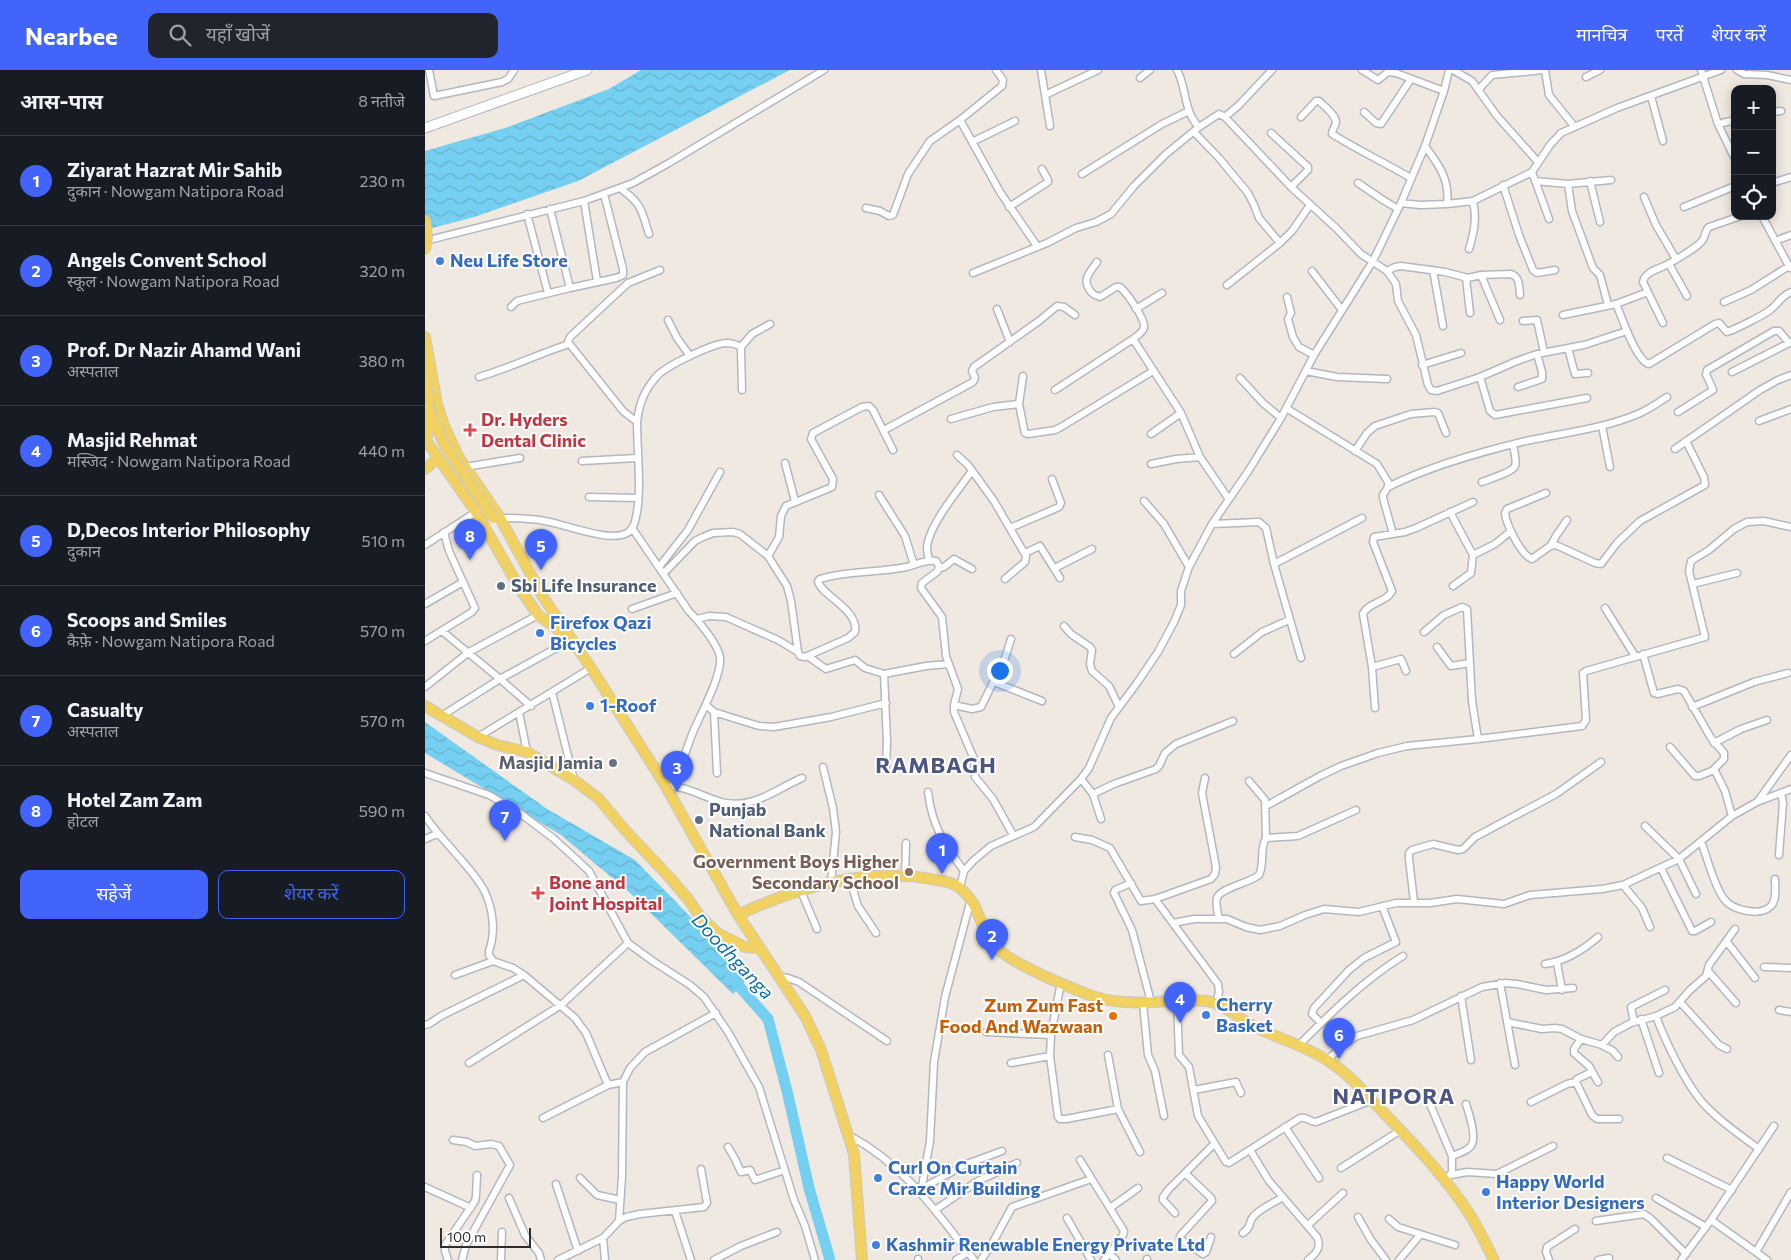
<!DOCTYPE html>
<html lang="hi">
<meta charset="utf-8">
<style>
body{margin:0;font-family:Commissioner,"Noto Sans Devanagari",sans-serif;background:#20242c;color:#f1f3f6}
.controls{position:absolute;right:15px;top:15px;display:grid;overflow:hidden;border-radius:10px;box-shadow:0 2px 12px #0003}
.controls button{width:45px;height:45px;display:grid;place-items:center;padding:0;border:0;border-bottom:1px solid #363941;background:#171b24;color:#f1f3f6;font:25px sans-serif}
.scale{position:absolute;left:15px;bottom:12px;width:91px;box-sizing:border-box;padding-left:5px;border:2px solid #2e2e2e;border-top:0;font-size:14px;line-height:18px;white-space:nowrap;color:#2e2e2e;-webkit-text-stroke:4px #fff;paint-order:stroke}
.you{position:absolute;left:574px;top:600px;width:18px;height:18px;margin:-12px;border:4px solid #fff;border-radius:50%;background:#1a73e8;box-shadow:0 0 0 8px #1a73e833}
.badge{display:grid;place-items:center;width:32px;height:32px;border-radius:50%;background:#4264fb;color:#fff;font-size:16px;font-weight:700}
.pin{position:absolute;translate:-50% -41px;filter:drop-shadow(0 1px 2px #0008)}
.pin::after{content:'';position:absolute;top:26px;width:18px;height:15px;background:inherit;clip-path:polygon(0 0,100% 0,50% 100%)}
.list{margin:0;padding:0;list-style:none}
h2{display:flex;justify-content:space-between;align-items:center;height:65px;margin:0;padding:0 20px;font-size:21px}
h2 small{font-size:16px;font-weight:400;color:#9ea1a6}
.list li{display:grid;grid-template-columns:32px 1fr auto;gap:15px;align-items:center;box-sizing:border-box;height:90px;padding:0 20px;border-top:1px solid #363941}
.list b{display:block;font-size:19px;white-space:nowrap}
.list p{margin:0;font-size:16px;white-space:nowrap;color:#9ea1a6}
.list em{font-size:16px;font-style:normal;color:#9ea1a6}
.actions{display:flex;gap:10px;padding:15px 20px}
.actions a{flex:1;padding:11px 0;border:1px solid #4264fb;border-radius:10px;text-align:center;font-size:18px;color:#4264fb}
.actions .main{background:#4264fb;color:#fff}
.icon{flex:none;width:28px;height:28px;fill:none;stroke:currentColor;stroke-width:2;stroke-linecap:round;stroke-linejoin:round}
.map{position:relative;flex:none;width:1366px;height:1190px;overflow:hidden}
header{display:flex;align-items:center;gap:30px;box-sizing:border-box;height:70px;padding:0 25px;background:#4264fb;color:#fff}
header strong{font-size:24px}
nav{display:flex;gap:28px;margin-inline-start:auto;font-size:18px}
.search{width:350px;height:45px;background:#20242c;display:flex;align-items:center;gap:12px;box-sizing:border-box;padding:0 18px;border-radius:10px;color:#9ea1a6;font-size:19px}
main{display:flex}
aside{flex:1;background:#171b24}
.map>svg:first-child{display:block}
.water{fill:url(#water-waves)}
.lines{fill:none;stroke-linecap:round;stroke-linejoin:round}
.river{stroke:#75cff0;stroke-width:11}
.street-casing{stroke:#b4b7c1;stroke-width:9}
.secondary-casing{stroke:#b4b7c1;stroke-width:11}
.primary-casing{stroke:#c9c9c9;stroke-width:12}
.street{stroke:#fff;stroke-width:6}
.secondary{stroke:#fff;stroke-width:9}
.primary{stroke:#f2d163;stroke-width:10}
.primary-bridge-casing{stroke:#c9c9c9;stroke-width:12;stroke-linecap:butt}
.primary-bridge{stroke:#f2d163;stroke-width:10}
.shop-dot{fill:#3f7fe0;stroke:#fff;stroke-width:2}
.health-dot{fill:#e0444e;stroke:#fff;stroke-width:2}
.service-dot{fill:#5c6f8a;stroke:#fff;stroke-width:2}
.worship-dot{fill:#6b7280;stroke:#fff;stroke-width:2}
.education-dot{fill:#8d6e63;stroke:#fff;stroke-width:2}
.food-dot{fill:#e8710a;stroke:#fff;stroke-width:2}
.labels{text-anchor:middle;stroke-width:4;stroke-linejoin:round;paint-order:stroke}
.shop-label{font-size:18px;font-weight:bold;fill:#366cbe;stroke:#fff;text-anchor:start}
.health-label{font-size:18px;font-weight:bold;fill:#be3a42;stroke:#fff;text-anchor:start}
.service-label{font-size:18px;font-weight:bold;fill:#4e5e75;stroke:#fff;text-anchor:start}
.worship-label{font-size:18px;font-weight:bold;fill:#5b616d;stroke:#fff;text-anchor:end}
.education-label{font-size:18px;font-weight:bold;fill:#785e54;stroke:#fff;text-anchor:end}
.food-label{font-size:18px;font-weight:bold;fill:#c56008;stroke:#fff;text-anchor:end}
.water-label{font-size:19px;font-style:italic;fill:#0d6fa3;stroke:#fff}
.district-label{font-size:22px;font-weight:bold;letter-spacing:1px;fill:#4d5680;stroke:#fff}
</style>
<header>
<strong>Nearbee</strong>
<div class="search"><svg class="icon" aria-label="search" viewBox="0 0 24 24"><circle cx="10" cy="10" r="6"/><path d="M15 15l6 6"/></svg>यहाँ खोजें</div>
<nav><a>मानचित्र</a><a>परतें</a><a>शेयर करें</a></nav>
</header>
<main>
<aside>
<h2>आस-पास<small>8 नतीजे</small></h2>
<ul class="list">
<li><span class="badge">1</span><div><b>Ziyarat Hazrat Mir Sahib</b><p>दुकान · Nowgam Natipora Road</p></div><em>230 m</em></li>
<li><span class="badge">2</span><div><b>Angels Convent School</b><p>स्कूल · Nowgam Natipora Road</p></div><em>320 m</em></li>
<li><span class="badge">3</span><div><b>Prof. Dr Nazir Ahamd Wani</b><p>अस्पताल</p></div><em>380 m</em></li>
<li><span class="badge">4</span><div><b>Masjid Rehmat</b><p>मस्जिद · Nowgam Natipora Road</p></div><em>440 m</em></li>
<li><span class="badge">5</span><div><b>D,Decos Interior Philosophy</b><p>दुकान</p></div><em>510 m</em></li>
<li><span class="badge">6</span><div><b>Scoops and Smiles</b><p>कैफ़े · Nowgam Natipora Road</p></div><em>570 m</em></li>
<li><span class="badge">7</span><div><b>Casualty</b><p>अस्पताल</p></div><em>570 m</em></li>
<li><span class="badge">8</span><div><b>Hotel Zam Zam</b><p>होटल</p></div><em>590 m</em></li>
</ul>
<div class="actions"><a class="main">सहेजें</a><a>शेयर करें</a></div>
</aside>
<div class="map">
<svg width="1366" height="1190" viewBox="0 0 1366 1190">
<defs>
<pattern id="water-waves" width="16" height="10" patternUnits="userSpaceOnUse" patternTransform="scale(1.25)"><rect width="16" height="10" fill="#75cff0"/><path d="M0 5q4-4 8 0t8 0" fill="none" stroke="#66b2ce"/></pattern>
</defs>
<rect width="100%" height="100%" fill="#efe9e1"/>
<path class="water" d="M216,0h149l-212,111 -104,36 -49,13v-79l80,-23 104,-39z
M0,652l122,87 88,51 114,117 -16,17 -104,-102 -68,-57 -136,-82z"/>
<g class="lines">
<path class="river" d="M306,907l37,42 19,72 22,97 21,72"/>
<defs>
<path id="street" d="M4,0l5,26 68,-14 6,-3 6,-9
M616,0l9,56
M752,0c10,18 6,41 22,57
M937,0l16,10 10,-8 8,1 48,18
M1028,0l19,11 25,35 41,46
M1120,0l4,25 25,31
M1276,0l17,54 17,35
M1312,0l7,4 23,1 24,5
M1161,7l14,-7
M715,8l10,-8
M1054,19l13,-14 51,-5
M620,25l53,-25
M1226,26l12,45
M939,42l12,11 5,1 30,-45
M1347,42l9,-1
M800,47l14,-12 33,-35
M876,47l15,-16h3c5,5 16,13 17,21 0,3 -4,8 -4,12 26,16 53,29 79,44
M535,50l40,72 37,54
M1293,54l17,-4
M769,62l25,26 29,35 6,12 5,13 21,25
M846,63l37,34v3l-17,17
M547,72l43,-21
M1000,76c14,19 25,34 22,58
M1107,102l17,47
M657,104l80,-50 27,-13
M1110,111l33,3 43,-4
M1165,111l10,41
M933,113l25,17 15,9
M1347,113l19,-6
M1143,114l4,27 21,57 7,7 8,30
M1078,115l16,50 14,35 4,3 18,-3
M195,118c22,16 21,21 29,46
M1219,127l12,28 20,34
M159,131l13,80
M976,133l19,2 27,-1 26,-3 59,-29 18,-27 11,-12 56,-25 104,-38
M584,137l39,-25v-2l-6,-11
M1259,137l51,-21
M441,138l14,3 9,5 4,-1 15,-41 22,-33 30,-21 42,-34 1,-6 -7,-10
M125,139l20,79 46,-10 7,-3v-6l-19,-75
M102,144l21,79
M1337,146l28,52
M0,171l159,-40 49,-18 36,-20 155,-93
M1350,171l16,-6
M1044,179c5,-16 8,-31 4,-48
M1244,194l18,32
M1008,200l10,56
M887,201l30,39
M962,201l8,-4 6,-1 44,6 23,6 13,-3 30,-1c9,3 8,12 9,21
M548,203l74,-30 29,-15 20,-6 15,-8 23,-28 32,-32 33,-27 20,-13 6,3 66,70 45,41 25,26 26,17 9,13 2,17 18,34 12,50 3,5 6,1 43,-14 37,-16 20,-7 47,-9 43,-14
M1056,205l19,45
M1041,208l4,35
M802,215l53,-42 12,-12 18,-26
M862,227l4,16 -3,6 5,18 6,10 15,8
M1299,232l27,-12 38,-24
M1191,234c6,13 20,57 33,60l66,-40 4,-1 8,9c9,-3 35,-16 43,-22 8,-6 11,-14 21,-18
M86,237l6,-6 4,-1 49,-12
M572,239l13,33
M711,239l26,-16
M1138,245l53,-11 32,-12
M243,250l9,18 13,18
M1098,251l14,-1 7,32
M1238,253l-20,-41c2,-11 17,-13 25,-18 9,-5 27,-15 34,-23 4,-4 2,-10 7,-14l32,-11
M708,269l48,74 19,44 28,41
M316,277l11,-13 18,-10
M1143,278l7,26 13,-1
M997,295l39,-12
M881,301l31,6 50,2
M1307,302l59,-30
M598,306l-4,28 5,25 1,4 3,1 27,-4 6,-3 92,-56
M54,307c31,-9 59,-23 90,-33
M1055,307l10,34 5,4 92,-17
M815,308l23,25 18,15
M1093,317l24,-8v-7l-5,-18
M630,320l78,-51c4,-3 9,-6 11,-11 2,-8 -17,-35 -24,-41h-4l-16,10c-6,-2 -8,-3 -11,-8 -7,-10 2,-18 8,-27
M861,338l91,56 11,18v5l-5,8v3l10,36
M1253,342l35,-22 -7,-16 1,-4 67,-39h5l10,12
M526,349l42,-12 26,-3
M1334,351l32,-12
M212,352l-14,-11 -55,-69 2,-5 58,-54 32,-13
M1177,356l8,41
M459,360l89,-48 2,-4 -3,-7 2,-4 65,-46 18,-15 7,1 11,8
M726,364l30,-21
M1250,379l85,-59 18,-10 13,-5
M930,381l12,-18 8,-7 36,-12 23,-2 4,1 8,20
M532,385l11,10 26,36 32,55 -1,6 -20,17
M157,391l55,-3
M360,393l10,38
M726,394l25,-5 24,-2
M40,397l55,-9
M1057,412c7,-3 31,-10 33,-16 2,-5 -1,-15 -2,-21
M963,417c42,-21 92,-35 138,-46 37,-8 76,-12 112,-27 10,-4 20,-11 29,-17
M1121,423l-39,16 -2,4c1,11 16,42 27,46l18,-13 6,-1 39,18 6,1 16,-21 23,-22 65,-36 -1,-8 -18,-36
M454,425l26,41 9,29
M164,427l49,1
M719,431l20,23 25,43
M1025,442l23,43 -2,18 -18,13
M75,448c15,0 30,0 45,3 19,3 65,22 82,12 6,-3 8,-10 9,-16 6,-25 1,-68 1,-95 2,-18 7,-31 19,-45 9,-11 56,-33 70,-34 5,0 10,1 15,4v4l1,39
M787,454l47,-2 7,6 8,36 27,94
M207,458l56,82c9,9 30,34 32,47 2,19 -19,56 -27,75 -7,17 -12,36 -19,54
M585,458l49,-21 2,-4 -9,-24
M0,475l51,-33
M1126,475l5,-9 11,-16
M600,483l15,-7 20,32
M1048,485l22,-11 16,-13
M343,486l11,-19 2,-21 5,-10 46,-19 1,-8 -22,-40 2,-6 49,-26 7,-1 4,4 20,40
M504,490c-1,-4 -2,-8 -2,-12 1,-22 32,-59 45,-77
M849,494l88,-46
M234,497l29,-37 32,-58
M514,498l5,-1 10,-8 18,10
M630,498l37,-19
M239,503l31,-32 8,-4 10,-4 20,-1 7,2 28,22 19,30 4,15 7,51 2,4 5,1 43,-19 7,-6c4,-23 -35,-37 -37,-51l2,-2c28,-9 58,-6 86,-12 10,-2 19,-8 30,-6l3,5 -1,5 -16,12 -1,5 21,29 4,39 12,33 -4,16v7l20,47 1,18 18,22 20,36
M1268,514l44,-11
M0,534l38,-22
M1180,538l30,48
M207,539l45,-16
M272,549l12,-3 17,1 52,23 20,12
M639,556l7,8 19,13 2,3 -2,14 2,7 17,15 10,21
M17,561l58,48 31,27
M999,562l20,-17 18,-8 5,2 5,92 6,38
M0,571l47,-29 3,-4 -26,-57 -5,-19
M1012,577l14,19 18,-3
M809,584l28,-22 27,-12
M1218,584l11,39 3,1 21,-5 6,2 27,47 13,15v6l-10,10 11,22 7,25
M384,587l17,12 29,-9 10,8 19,6 42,-8 22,-2
M947,597l29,-8 5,12
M459,604l3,68 -1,24
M569,612l48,19
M0,617l44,-35 69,-37
M127,622l22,88
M281,635l8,7 19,6 26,8 15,1 57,-10 55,-14
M529,635l18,4 9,-2 24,-49 6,-19
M1267,637l62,-25 34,-9
M950,638l-3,-41 -9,-53c5,-12 23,-11 29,-23l-19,-49 1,-5 31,-5 11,-4 57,-26
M94,642l8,40
M289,642l3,61
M18,645l57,-36 71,-39
M53,667l113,-69
M1289,673l27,-14 26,-9
M1245,677l25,29h4l15,-6
M398,697l10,41 3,24 -5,51
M0,703l64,22 32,19 32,24 36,33 39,72 26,19 36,23 14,12 24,35 31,55 35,113 11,26 10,34
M656,709l12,15 8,25
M824,711l16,19 1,38
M247,716c18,2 32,11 49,16 32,8 53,-12 81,-24
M503,722c4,34 16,52 36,79
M668,724l21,-10 42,-15 3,-3 6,-13 11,-9 57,-23
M1333,731l33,-46
M841,736l54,-30 21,-10 37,-13 29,-7 71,-7 104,-13 4,-6 -3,-47 3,-2 119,-34 -16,-66 2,-10 18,-11 25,-21 13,-7 17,-1 27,6
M0,746c17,26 45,49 59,74 9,18 12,42 5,61v4l4,6
M1220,756l34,33 17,35
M650,767l17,3 18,8 31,53 14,-2 56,-20 4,-5 1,-7 -14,-74 3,-15
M0,769l12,-5
M1276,771c6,16 13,45 23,58 8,11 36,18 47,7 6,-6 4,-19 4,-27
M1354,785l4,-52 -2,-10
M1236,798l31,63h3l16,-9
M480,806l1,-33
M425,810l8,26 18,27
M706,813l-16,7 -1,3 18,37 19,72
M1198,815l19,23 8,19
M535,817l4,-16 9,-10 18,-15 43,-19 47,-48 8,-11 22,-50 26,-35 21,-31 16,-30 7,-17v-14l8,-24 23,-43 37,-54 32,-52 33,-63 59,-94 28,-58 24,-57 19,-55 5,-21
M376,821l16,38
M730,829l63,85 1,8 -3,11
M989,832l-5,-43v-6l3,-3 21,-6 25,6 5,-1 12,-12 81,-43 45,-32
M794,849c-1,-6 -4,-15 -2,-21 3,-10 33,-15 42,-23 6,-11 0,-26 7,-37l32,-2 58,-26
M748,853l21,-4h33l19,8 14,3 20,-4 25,-11 19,-6 35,3 37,-9h34l27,-4 47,5 26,-9 72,-6 21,-4 56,-26 53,-43 25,-14 34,-13
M1302,872l28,36
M1132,893l5,27
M1120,894c21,-3 37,-13 53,-27
M1339,897l27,1
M1283,901l28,32
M30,905l38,-14 20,7 11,7 51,43 11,15 22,52 15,-3
M354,907l9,1 11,4 88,59
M636,912l-10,53 -1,21 8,61 2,2h6l52,-10 22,43
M1075,913l15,82
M1036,926l10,64
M752,931l2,54 10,12 9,49 28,46 3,1 71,-45c7,-2 9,4 16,4l56,-22
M1255,932l39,43 8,4
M718,933l5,52 7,16 9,45
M1354,940l12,2
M1231,946c9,25 29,66 46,86 16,18 38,33 57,47
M1216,949l18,54
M1082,952l35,7 13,-1 7,1 19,10 21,6 11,6 5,6
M1209,952l-3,-15 34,-17
M896,953l-9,-9 2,-6 35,-38 15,-12 32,-16 -14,-36
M0,955l4,-1 12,-8 83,-41
M561,962l65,3
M1156,969l-7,10v4l15,13 9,16
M874,975c33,-33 65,-65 104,-89
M1177,975l12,-13 17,-9 25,-7 19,-9 15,-17 16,-14 3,-11 26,-36
M683,985l10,54
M902,990l19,-17 11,-7 56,-16 69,-33 24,-4 11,1 29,6 27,-2
M44,993l92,-58 67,-62
M586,993l39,-7
M1167,1002l-15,7 -1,3 16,33 5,4h22
M769,1020l42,-8 5,11
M1002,1027l25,59v16l-4,5
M1106,1032l36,-18 9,-2
M118,1048l65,-33
M860,1057l34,51
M425,1066c56,30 86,76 124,124
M28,1070l14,2 8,4 16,-2 8,2 11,19 -44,80 -4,15
M303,1077l7,12 6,13 9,-2 5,10 30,-10
M825,1080l19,31 48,56c5,10 -1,17 -9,23
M1027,1086c5,-2 13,-4 18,-9 8,-7 -1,-34 -4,-43
M1242,1088l65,32
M655,1090l44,71 -1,4 -19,25
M916,1098l60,-38
M760,1103l26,25 1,3 -32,35v3l23,15 3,-2 5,-15
M1026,1105l16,-3 30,2 56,-28
M155,1108l17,17 23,5
M131,1114l22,67
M0,1117l46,21
M498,1118l41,-23 38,-14
M496,1122l9,-51 4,-79 11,-65 26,-98
M84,1128l16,37 14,18 2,7
M1231,1128l50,29
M685,1138l28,-20
M510,1140l43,-29 39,-18
M250,1141l16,49
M750,1143l-12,-13v-3l6,-8 45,-45
M933,1147l13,23 15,20
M642,1148l24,42
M964,1149l9,8 57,18
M1286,1150l56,40
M194,1151l3,-44 1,-95 7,-14 15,-16 71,-39
M1171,1151l48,-7 7,5 35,35
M883,1155l35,-32
M818,1163c9,-6 5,-10 10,-16 7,-9 21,-14 30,-20
M178,1168l2,22
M1331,1182l35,-60
M685,1184l6,6
M493,1189v1
M722,1189v1
M23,1190l-3,-9v-6l30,-44 1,-5 1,-21
M76,1190l1,-28
M133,1190l45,-22 16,-17 7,-4 14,-3 64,-7 3,-4 -6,-34
M289,1190l27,-14 36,-14
M531,1190l12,-8
M556,1190l11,-16 20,-37 79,-28
M974,1190l21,-25
M1124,1190l-3,-8 1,-5 28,-18
M1173,1190l11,-2
M1256,1190l30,-40 63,-94"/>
<path id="secondary" d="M0,58l162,-58"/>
<path id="primary" d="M0,267l12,67 7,22 15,32 41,60 43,79 48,71 74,117 73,130 67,101 16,34 33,104 8,106
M0,369l51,73 44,77 18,26 26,19
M0,399l13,-11
M0,636l53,31 19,8 30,7 47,28 25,19 25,30 46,49 18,21 11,16 18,18 28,14 14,1
M313,845c59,-28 132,-49 198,-35 8,1 19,3 25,9 18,15 18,34 29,52 13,20 74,44 97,53 29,12 60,8 91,7 9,0 19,-1 28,0 18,2 33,18 49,26 25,12 51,19 75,35 20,13 34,30 50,47 32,33 65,67 90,106 9,14 16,30 24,45"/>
</defs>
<use href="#street" class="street-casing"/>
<use href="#secondary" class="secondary-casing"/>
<use href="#primary" class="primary-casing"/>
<use href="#street" class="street"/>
<use href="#secondary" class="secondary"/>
<use href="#primary" class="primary"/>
<defs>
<path id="primary-bridge" d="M0,150l2,18 -2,12
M0,308c4,22 7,44 0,65
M5,343l14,31 49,74"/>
</defs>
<use href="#primary-bridge" class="primary-bridge-casing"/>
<use href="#primary-bridge" class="primary-bridge"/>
</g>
<g class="shop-dot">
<circle cx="15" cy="191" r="5"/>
<circle cx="115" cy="563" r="5"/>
<circle cx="165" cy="636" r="5"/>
<circle cx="781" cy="945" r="5"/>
<circle cx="453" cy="1108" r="5"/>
<circle cx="1061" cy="1122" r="5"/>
<circle cx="451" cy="1175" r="5"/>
</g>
<g class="health-dot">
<path d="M42.5 352.5h5v5h5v5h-5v5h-5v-5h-5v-5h5z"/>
<path d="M110.5 815.5h5v5h5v5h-5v5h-5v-5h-5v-5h5z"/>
</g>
<g class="service-dot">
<circle cx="76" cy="516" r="5"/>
<circle cx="274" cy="750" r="5"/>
</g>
<circle class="worship-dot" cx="188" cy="693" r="5"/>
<circle class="education-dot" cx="484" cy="802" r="5"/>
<circle class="food-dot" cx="688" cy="946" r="5"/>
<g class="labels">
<g class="shop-label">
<text x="25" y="197">Neu Life Store</text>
<text x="125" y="559">Firefox Qazi<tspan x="125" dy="21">Bicycles</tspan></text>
<text x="175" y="642">1-Roof</text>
<text x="791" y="941">Cherry<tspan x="791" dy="21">Basket</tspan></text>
<text x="463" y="1104">Curl On Curtain<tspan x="463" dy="21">Craze Mir Building</tspan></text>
<text x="1071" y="1118">Happy World<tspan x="1071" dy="21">Interior Designers</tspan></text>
<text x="461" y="1181">Kashmir Renewable Energy Private Ltd</text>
</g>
<g class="health-label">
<text x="56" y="356">Dr. Hyders<tspan x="56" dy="21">Dental Clinic</tspan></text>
<text x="124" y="819">Bone and<tspan x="124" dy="21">Joint Hospital</tspan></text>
</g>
<g class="service-label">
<text x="86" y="522">Sbi Life Insurance</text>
<text x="284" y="746">Punjab<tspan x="284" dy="21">National Bank</tspan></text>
</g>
<g class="worship-label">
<text x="178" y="699">Masjid Jamia</text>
</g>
<g class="education-label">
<text x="474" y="798">Government Boys Higher<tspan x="474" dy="21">Secondary School</tspan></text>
</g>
<g class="food-label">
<text x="678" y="942">Zum Zum Fast<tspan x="678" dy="21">Food And Wazwaan</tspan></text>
</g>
<g class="water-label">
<text transform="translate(308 886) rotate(47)" y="7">Doodhganga</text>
</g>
<g class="district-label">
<text x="511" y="703">RAMBAGH</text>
<text x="969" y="1034">NATIPORA</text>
</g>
</g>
</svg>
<div class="controls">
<button>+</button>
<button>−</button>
<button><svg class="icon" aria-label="locate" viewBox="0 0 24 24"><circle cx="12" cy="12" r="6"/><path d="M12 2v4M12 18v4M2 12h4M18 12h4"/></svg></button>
</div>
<div class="scale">100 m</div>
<div class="you"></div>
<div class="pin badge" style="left:517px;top:804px">1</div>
<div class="pin badge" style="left:567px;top:890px">2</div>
<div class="pin badge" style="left:252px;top:722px">3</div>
<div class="pin badge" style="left:755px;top:953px">4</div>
<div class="pin badge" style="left:116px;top:500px">5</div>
<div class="pin badge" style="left:914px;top:989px">6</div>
<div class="pin badge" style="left:80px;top:771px">7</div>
<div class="pin badge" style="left:45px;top:490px">8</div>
</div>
</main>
